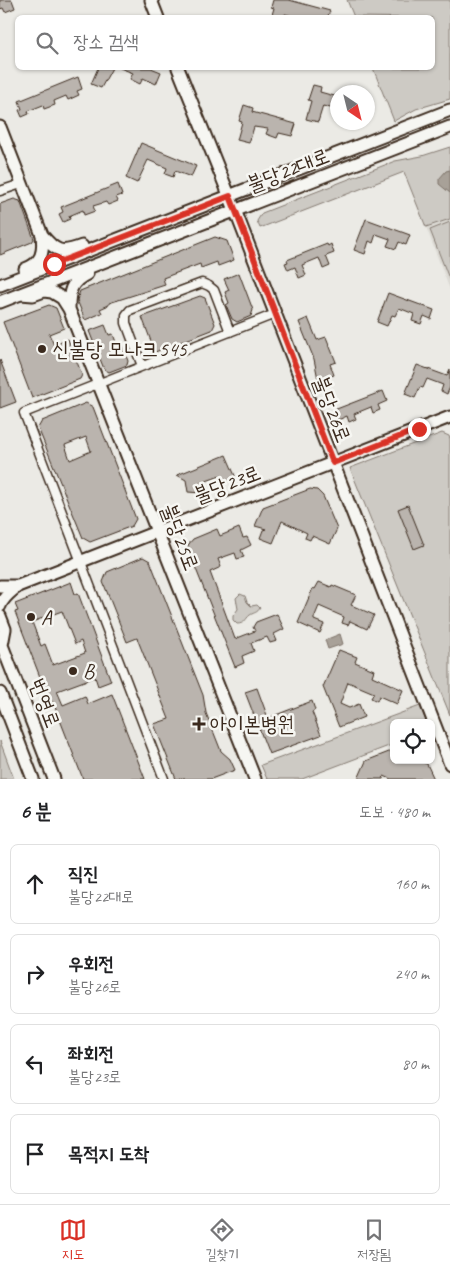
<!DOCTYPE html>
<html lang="ko">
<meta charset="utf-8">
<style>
body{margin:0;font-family:Caveat,"Poor Story",sans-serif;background:#f2f2f2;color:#202124}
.controls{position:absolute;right:15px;bottom:15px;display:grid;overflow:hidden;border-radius:8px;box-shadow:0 1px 4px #0004}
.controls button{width:45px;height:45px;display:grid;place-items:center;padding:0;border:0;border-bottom:1px solid #e0e0e0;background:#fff;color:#202124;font:25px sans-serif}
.compass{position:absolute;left:330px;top:85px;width:45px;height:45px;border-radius:50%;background:#fff;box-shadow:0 1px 4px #0004;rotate:145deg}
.stop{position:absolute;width:15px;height:15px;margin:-11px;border:4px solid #d93025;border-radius:50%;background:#fff}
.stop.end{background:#d93025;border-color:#fff;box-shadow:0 1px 5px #0008}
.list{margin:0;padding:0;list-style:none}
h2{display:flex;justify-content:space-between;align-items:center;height:65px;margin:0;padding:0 20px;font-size:21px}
h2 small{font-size:16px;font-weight:400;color:#757577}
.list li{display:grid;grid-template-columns:32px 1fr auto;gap:15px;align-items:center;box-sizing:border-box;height:80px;margin:0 10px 10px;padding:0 10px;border:1px solid #e0e0e0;border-radius:8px}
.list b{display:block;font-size:19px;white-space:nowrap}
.list p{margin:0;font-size:16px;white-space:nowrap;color:#757577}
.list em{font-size:16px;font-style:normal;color:#757577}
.icon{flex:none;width:28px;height:28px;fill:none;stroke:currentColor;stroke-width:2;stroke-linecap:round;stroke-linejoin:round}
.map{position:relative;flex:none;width:450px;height:779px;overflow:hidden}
.search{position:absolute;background:#fff;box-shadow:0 1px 4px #0004;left:15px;right:15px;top:15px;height:55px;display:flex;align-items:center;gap:12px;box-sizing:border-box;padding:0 18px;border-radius:8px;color:#757577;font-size:19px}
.sheet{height:425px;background:#fff}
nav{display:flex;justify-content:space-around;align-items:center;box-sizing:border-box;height:70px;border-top:1px solid #e0e0e0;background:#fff;font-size:14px;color:#757577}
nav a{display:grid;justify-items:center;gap:2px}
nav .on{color:#d93025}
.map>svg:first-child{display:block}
.built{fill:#dcdad4}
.green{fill:#cdcac4;stroke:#847a71}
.water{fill:#a8a198;stroke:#7c7167}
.building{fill:#bab4ae;stroke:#3b2a1e;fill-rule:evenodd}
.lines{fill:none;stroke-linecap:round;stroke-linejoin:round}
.street-casing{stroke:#3b2a1e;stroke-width:11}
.secondary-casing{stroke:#3b2a1e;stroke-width:15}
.street{stroke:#f6f6f2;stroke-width:8}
.secondary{stroke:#f6f6f2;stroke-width:11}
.route{stroke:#d93025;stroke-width:6}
.poi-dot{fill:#3b2a1e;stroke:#f6f6f2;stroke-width:2}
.labels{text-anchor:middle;stroke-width:5;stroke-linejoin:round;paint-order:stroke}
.street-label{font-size:21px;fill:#3b2a1e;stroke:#f6f6f2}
.poi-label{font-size:21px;fill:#3b2a1e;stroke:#f6f6f2;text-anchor:start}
</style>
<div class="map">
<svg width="450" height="779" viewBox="0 0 450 779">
<rect width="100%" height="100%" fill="#ebeae5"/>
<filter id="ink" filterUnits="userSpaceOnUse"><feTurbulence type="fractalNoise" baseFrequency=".02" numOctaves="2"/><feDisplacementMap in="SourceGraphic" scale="10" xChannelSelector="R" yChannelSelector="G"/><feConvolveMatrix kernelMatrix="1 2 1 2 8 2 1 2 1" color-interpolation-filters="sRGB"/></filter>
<g filter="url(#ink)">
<path class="built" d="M450,219v71l-24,-63z"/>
<path class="green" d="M347,0h103v99l-34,10 -22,12 -21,-53h59v-50l-78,-1z
M450,147v72l-24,8 -22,-55 -144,56 -3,-7 5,-8 133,-52 27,-5z
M450,222v59l-20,-51z
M442,433l7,3 1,3v276l-100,-247z
M240,594l5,2 2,6 4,4 6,-1 3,3c-3,5 -5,4 -10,7 -5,4 -5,9 -13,9l-4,-4v-4l5,-7 -2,-11z
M420,706l7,17h-33v21l-92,35h-35l-6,-14z
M0,741l14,38h-14z"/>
<path class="water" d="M450,170v23l-11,-9v-5l7,-8z
M340,634l3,10 -15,5 -3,-9z"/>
<path class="building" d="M0,0h12l3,8 -10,4 -2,-4 -3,1z
M273,0h16l41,11 -3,7h-28l-14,-4 -1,4h-13l3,-10 -3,-1z
M98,68h14l-11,20 -10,-4z
M120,68h31l10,4 -5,12 -13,-6 -3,6 -10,-5 3,-6z
M78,77l4,12 -5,2 2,4 -11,5 -2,-4 -12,5 1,4 -11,4 -1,-4 -15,6 1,3 -7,3 -3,-7 3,-1 -3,-8z
M313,85l8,2 -1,5 18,5v13l-15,-4 -5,16 -12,-3 5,-18 -3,-1z
M244,105l9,3 -1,4 44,12 -4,12 -13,-3 -2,5 -11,-4 2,-5 -14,-2 -5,16 -12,-3 5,-18 -3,-1z
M141,143l55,23 -5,11 -16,-6 -2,6 -8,-3 2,-6 -19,-8 -11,23 -11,-5z
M118,184l4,11 -6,2 2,4 -10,4 -2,-3 -13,4 2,5 -11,4 -1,-5 -14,6 1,3 -7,3 -4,-8 4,-2 -2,-5z
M14,199l6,2 14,38 -2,3 -32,13v-51z
M366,219l44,16 -4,10 -7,-3 -3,7 -9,-3 3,-7 -14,-5 -3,9 -4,-2 -4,13 -11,-4z
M215,237l12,4 7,19 -16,6 -1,-4 -16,6 -1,-4 -37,14 2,7 -56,18v2l-9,4 2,4 -17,7 -8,-20 3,-9z
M327,244l1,2 3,-2 3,9 -8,3 4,10 -7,3 -4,-11 -17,7 4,10 -7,3 -4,-11 -7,3 -3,-7 3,-1 -1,-2z
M239,273l14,37 -2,6 -14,6 -5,-3 -6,-14 3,-2 -4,-11 4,-2 -5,-11z
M388,293l46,17 -3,9 -7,-3 -3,8 -9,-3 2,-7 -15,-6 -4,8 -3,-1 -5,11 -10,-4z
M200,296l5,2 10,26 -3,6 -57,22 -13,-35z
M49,305l7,3 8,20 -15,6 5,11 14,-6 14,36 -2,4 -48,19 -29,-76z
M308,318l9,22 9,-3 10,25 -6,2 4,11 -8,3 -1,-2 -7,3 -4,-20 -15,-37z
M105,325l4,10 4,-1 4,11 4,-2 7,18 -1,4 -18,7 -5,-3 -15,-38z
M0,360l16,42 -16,6z
M417,365l30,11 3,-7v18l-3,7 -6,-3 2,-6 -16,-6 -4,9 -3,-1 -5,11 -10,-4z
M383,391l4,10 -9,4 2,5 -7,3 -2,-6 -17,7 2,5 -7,3 -2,-6 -9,4 -4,-10z
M86,403l7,4 43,112 -4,7 -42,16 -7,-4 -45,-110 4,-7zM86,437l5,14 -21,9 -5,-15z
M226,455l10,23 -13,5 -3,-7 -22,8 3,9 -13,-1 -2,-12 -9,-5z
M310,489l7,1 6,6 14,33 -7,15 -18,-8 -2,4 -5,-2 2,-5 -25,-12 -9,22 -13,-5 3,-8 3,-1 -11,-3 8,-19z
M408,505l16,40 -10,4 -16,-40z
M239,528l4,10 4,-1 4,8 -10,5 3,7 -7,2 -2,-6 -17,6 3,8 -11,5 25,67 20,-8 -2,-4 3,-5 21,-8 7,15 -10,5 3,7 -7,2 -3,-6 -16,6 3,8 -12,5 2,7 -9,4 -47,-118v-4l5,-6 24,-10 3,7z
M143,557l7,4 53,134 3,18 15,38 9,8 5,11 -24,9h-35l-22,-55 15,-5 -32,-81 -10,4 -24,-60 4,-10z
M71,582l4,12 3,-1 33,88 -13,5 -3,-9 -38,14 6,14 22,-9 3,8 24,-10 33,85h-62l-30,-77 -3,1 -35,-91 3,-1 -3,-7zM62,611l13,33 6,-3 4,12 -32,12 -8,-21 -4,2 -9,-24z
M319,582l12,5 1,-2 24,10 -5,10 23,10 -7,14 -17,-8 -2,4 -6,-2 2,-6 -25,-11 -5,12v2l10,4 -4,9 -22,-10 15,-35 2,1z
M339,650l18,7 -2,5 19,8 -2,6 31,14 -6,14 -18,-8 -2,5 -6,-3 3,-5 -26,-11 -8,22 9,4 10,-4 5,13 -25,10 -16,-40z
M257,688l11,30 44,-17 3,9 -3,2 9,23 -52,19 -24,-62z
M394,750v10h23l10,4 7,15h-43l-7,-3 -1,3h-25l8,-18z"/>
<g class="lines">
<defs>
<path id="street" d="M0,191l21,-7
M142,366l-16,-43v-8l4,-5 72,-27 7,3 5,4 16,42
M164,779l-140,-366 251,-99"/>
<path id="secondary" d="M151,0l7,18
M178,68l57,142 215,554
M0,127l42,108c14,17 19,19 40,11
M25,269c17,-6 19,-17 17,-34
M0,285l450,-175
M21,294l12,1 11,-4 8,1 10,6 7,11 186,470
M0,302l450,-175
M69,309c0,-17 1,-27 18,-35
M0,586h18
M0,606c3,-9 11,-14 18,-20l432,-169
M0,616l5,13 -3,16
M0,640l54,139
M0,693l33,86"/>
</defs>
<use href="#street" class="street-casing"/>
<use href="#secondary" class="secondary-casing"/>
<use href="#street" class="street"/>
<use href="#secondary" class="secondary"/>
</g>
</g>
<g class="lines" filter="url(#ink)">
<path class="route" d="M54,264l176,-68 103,267 86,-34"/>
</g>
<g class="poi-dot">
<circle cx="42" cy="349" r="5"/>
<circle cx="31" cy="617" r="5"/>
<circle cx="73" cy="671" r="5"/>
<path d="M196.5 716.5h5v5h5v5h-5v5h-5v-5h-5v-5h5z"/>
</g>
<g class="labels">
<g class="street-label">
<text transform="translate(288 170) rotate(-21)" y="7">불당22대로</text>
<text transform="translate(332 409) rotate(69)" y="7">불당26로</text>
<text transform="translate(227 484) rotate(-21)" y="7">불당23로</text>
<text transform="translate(180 537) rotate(69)" y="7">불당25로</text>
<text transform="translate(45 703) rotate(69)" y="7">번영로</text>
</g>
<g class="poi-label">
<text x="52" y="356">신불당 모나크545</text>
<text x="41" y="624">A</text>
<text x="83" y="678">B</text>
<text x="210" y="731">아이본병원</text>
</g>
</g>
</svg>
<div class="controls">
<button><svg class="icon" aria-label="locate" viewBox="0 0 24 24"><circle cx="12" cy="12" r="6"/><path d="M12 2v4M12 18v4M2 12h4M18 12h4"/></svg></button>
</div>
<svg class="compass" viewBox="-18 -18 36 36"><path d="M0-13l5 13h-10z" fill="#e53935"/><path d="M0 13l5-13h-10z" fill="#757577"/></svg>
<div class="stop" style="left:54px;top:264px"></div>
<div class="stop end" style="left:419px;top:429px"></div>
<div class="search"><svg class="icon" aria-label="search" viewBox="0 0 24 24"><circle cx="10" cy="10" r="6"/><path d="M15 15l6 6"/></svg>장소 검색</div>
</div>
<section class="sheet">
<h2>6 분<small>도보 · 480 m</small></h2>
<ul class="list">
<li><svg class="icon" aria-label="ahead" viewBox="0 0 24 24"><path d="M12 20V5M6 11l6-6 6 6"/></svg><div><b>직진</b><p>불당22대로</p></div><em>160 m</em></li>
<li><svg class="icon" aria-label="right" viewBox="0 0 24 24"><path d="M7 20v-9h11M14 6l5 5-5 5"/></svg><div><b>우회전</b><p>불당26로</p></div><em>240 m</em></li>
<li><svg class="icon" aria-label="left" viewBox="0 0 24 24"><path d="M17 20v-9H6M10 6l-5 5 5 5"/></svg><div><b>좌회전</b><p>불당23로</p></div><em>80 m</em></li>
<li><svg class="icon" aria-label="arrive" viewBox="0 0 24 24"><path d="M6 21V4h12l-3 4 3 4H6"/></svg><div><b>목적지 도착</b></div></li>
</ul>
</section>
<nav>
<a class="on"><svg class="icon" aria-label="map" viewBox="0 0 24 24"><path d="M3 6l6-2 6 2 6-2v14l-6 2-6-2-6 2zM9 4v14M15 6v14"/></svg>지도</a>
<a><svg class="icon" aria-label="directions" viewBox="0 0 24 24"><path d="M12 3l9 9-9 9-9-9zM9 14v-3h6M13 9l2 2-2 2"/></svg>길찾기</a>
<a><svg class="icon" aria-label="saved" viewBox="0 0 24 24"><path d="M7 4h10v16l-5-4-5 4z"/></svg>저장됨</a>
</nav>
